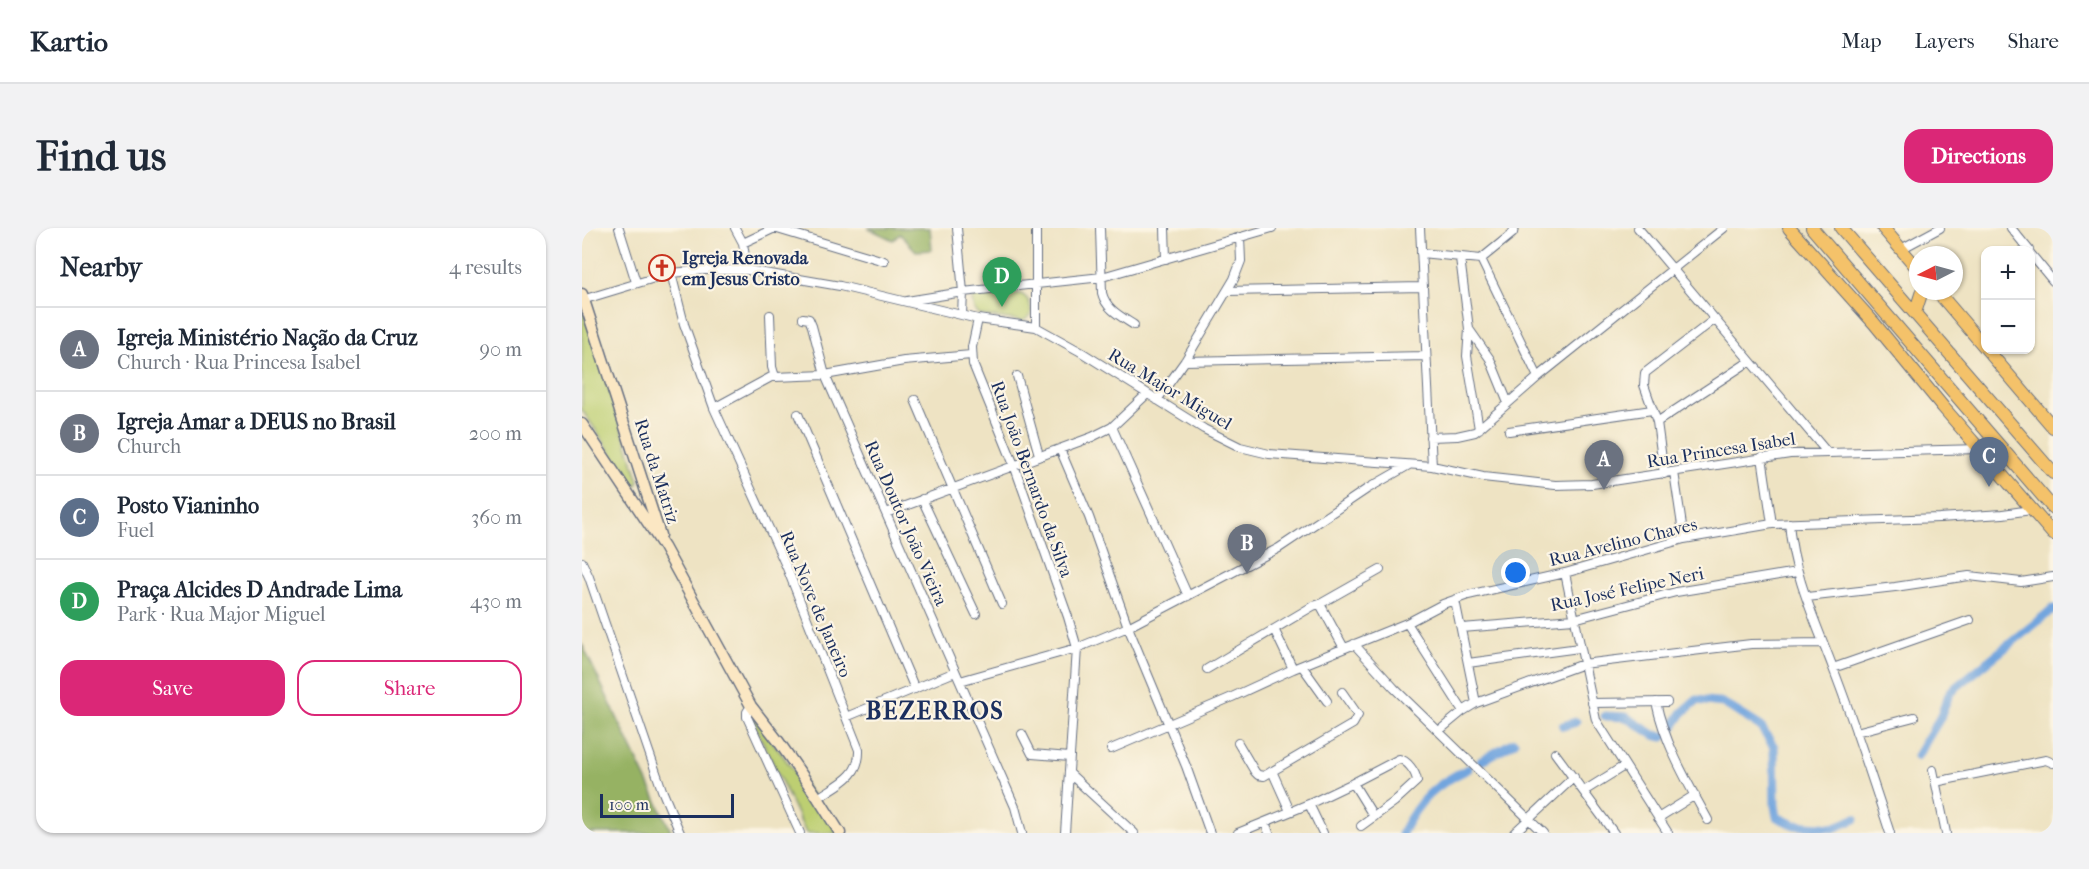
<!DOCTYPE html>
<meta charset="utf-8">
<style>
body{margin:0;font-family:"IM FELL French Canon",serif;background:#f2f2f3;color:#1f2937}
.controls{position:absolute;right:18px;top:18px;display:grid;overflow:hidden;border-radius:12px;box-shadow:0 2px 4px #0004}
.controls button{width:54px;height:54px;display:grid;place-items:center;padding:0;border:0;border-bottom:2px solid #e0e1e3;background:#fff;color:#1f2937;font:30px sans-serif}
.compass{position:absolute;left:1327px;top:18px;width:54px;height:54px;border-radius:50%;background:#fff;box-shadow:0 2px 4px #0004;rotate:264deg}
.scale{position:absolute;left:18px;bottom:15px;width:134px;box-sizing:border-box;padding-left:6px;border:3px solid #1b2f5e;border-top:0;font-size:16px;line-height:21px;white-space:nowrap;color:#1b2f5e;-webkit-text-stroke:4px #fcf5e5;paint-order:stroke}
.you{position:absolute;left:934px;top:345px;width:21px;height:21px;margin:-15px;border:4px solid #fff;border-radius:50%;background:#1a73e8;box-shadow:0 0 0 9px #1a73e833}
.badge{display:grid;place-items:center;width:39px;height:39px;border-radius:50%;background:#db2777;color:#fff;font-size:20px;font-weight:700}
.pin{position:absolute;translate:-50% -50px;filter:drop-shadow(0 2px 3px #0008)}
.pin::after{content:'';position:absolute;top:32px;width:21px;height:18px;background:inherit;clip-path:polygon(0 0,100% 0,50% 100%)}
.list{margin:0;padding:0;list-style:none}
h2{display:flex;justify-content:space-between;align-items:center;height:78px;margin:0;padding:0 24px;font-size:26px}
h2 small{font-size:20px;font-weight:400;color:#747a83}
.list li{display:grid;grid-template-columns:39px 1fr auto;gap:18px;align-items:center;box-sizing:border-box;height:84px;padding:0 24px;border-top:2px solid #e0e1e3}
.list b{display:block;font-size:22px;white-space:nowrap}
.list p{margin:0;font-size:20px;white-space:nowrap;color:#747a83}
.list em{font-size:20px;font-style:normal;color:#747a83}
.actions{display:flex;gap:12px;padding:18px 24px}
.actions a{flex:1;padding:14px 0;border:2px solid #db2777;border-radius:18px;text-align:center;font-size:21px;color:#db2777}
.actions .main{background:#db2777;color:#fff}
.map{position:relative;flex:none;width:1471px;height:605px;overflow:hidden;border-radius:18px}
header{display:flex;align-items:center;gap:36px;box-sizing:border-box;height:84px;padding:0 30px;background:#fff;border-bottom:2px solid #e0e1e3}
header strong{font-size:28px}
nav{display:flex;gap:33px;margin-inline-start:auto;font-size:21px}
.intro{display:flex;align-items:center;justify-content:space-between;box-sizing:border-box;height:144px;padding:0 36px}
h1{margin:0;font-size:42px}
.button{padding:15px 27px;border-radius:18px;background:#db2777;color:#fff;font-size:21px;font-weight:700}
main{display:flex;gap:36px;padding:0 36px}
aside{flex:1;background:#fff;border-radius:18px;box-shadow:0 2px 4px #0004}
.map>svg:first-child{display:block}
.green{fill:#bdcf72;stroke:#6c7f68;stroke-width:1.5}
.forest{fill:#96b264;stroke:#587061;stroke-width:1.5}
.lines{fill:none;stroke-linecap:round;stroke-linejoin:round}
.canal{stroke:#72a5de;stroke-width:9}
.minor-casing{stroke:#656e81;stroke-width:10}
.secondary-casing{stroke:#656e81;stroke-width:13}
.primary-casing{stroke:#656e81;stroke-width:14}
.trunk-casing{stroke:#656e81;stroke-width:14}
.minor{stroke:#fff;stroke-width:8}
.secondary{stroke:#fbe7c3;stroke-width:10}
.primary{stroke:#f4c26a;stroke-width:12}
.trunk{stroke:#f4c26a;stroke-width:12}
.labels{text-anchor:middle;stroke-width:4.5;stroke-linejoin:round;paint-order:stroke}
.poi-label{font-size:18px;font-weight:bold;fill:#1b2f5e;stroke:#fcf5e5;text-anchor:start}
.street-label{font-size:18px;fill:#1b2f5e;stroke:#fcf5e5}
.district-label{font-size:24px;font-weight:bold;letter-spacing:1.5px;fill:#1b2f5e;stroke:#fcf5e5}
</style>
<header>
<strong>Kartio</strong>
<nav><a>Map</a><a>Layers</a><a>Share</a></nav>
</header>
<div class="intro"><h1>Find us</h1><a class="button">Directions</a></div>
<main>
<aside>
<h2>Nearby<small>4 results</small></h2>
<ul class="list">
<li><span class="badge" style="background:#6b7280">A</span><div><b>Igreja Ministério Nação da Cruz</b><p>Church · Rua Princesa Isabel</p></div><em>90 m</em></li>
<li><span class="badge" style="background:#6b7280">B</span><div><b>Igreja Amar a DEUS no Brasil</b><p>Church</p></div><em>200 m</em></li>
<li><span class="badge" style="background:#5c6f8a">C</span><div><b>Posto Vianinho</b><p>Fuel</p></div><em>360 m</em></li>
<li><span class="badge" style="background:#2e9e5b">D</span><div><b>Praça Alcides D Andrade Lima</b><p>Park · Rua Major Miguel</p></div><em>430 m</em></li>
</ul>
<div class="actions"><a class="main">Save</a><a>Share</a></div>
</aside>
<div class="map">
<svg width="1471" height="605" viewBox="0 0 1471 605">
<rect width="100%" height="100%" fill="#fcf5e5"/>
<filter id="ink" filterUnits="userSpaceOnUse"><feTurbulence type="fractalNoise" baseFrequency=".0167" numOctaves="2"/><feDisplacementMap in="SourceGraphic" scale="12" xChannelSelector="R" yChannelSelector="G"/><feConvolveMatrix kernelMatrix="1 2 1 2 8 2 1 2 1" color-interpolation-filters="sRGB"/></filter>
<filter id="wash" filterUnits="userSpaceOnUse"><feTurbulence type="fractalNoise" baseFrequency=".008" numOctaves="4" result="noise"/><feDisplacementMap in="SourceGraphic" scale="24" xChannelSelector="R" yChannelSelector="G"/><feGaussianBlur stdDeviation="1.35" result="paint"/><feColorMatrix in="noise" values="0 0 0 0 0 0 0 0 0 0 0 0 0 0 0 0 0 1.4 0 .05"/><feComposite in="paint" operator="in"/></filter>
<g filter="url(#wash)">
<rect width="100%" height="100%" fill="#eee3c3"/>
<path class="green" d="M394,66h45c9,5 10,12 10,21l-8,6 -44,-6 -5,-6 -2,-9z
M0,79l57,174 -2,4h-4l-51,-75z
M170,486l88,119h-34l-55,-116z"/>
<path class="forest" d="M286,0h62l2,22 -16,1 -16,-17 -7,6z
M0,416l90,189h-90z"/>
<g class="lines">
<path class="canal" d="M1023,488l21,1 28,18 9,2
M981,498l13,-4
M1086,506l14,-21 15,-13 26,3 37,23 14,21 1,58 2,12 17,8 39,3 22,-9
M1335,528l23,-38 10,-26 103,-83
M899,533l33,-19
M820,605c17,-33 32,-48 66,-64"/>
</g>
</g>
<g filter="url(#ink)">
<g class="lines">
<defs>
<path id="minor" d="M37,0l17,54
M153,0l8,15 4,27
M192,0l110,33
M375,0l6,64 -1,23
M454,0v99
M518,0l2,65c4,16 18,23 32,32
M583,0l1,31
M838,0l12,238
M1056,0l188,223
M1429,0l18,22
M161,15l32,-15
M1319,21l39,-21
M839,25l60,6 32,-26 1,-5
M1448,25l23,28
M878,30l9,71 -2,27 12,73
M899,31l57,118
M89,45l13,51 30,84 73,160 72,182c1,27 -21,34 -41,48
M645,63l194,-4
M0,72l89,-27 34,-3h42l93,16 138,33 58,8 45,25 123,77 36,18 29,7 163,12 51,11 37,4 35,4 37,-1 198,-30 190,-5
M325,73l56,-9 139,-15 170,-49
M188,87l2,52 3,10 50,-2 79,-14 67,-6
M221,90l6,1 3,7 13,49 190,432 7,26
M396,91l-6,28 1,17 41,101 54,152 9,31 -12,185
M887,101l21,30 18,44
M603,133l240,-5
M435,148l22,79
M333,172l87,204
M575,172l28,-39 49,-82 7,-18 -1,-24
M132,180l59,-32
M216,186l117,275
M1075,194l93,-61
M530,199l76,169
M927,203l143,-21
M848,209l27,-1 18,-4 63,-55 186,-149
M478,221l29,68 39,110 58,139 24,67
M1180,229l10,67
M1092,244l10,67
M1082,246l-7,-52 -13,-37 1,-12 70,-54
M340,271l54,115
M304,285l206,-76 20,-10 35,-33
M1207,295c4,51 26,97 44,145 21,54 39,110 57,165
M0,334l7,15 73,213 18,43
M983,345l31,147 72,113
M1225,369l88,-10 74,-11 52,6 32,-5
M873,372l21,103
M738,376l24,44
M825,395l56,88
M880,400l112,-9 102,-27 121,-20
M692,401l19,40
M772,416l40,44 149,145
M886,435l111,-15
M720,438l25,35
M1251,440l137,-48
M625,441l106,-63 7,-2 60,-34
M378,453l117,-33 51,-21 151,-79 88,-59 42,-24
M1074,474c9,43 32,81 52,118
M1010,475l75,-1
M169,478l-4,6v5l53,116
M264,489l109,-45
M858,502l23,-19 13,-8 107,-39 168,-20 72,-1
M1274,504l58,-15
M440,506l10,20 38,3
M656,515l17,29 3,3 6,1 89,-52 5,-9 -16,-23
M529,521l121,-52 61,-28 114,-46 36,-19 25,-9 97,-22 119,-34 88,-15 167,-6 64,-4 28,-4
M973,525l59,80
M1351,542l13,63
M690,543l18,40
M487,545l65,60
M1353,554l111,-22 7,3
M771,555l21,34
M1002,563l40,-25
M727,576l14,29
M1076,590l37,-23
M683,594l4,11
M656,605l71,-29 44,-21 46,-24c8,1 17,13 18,22l-23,21 -33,24
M932,605l60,-56"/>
<path id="secondary" d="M0,66l78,241
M0,196l82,123 87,159 28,36 39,56 22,35"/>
<path id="primary" d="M1207,0l85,95 69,84 110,127
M1301,0l35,41
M1355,63l116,136"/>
<path id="trunk" d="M1230,0l241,280
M1259,0l212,245
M1333,85l7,-22"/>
</defs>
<use href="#minor" class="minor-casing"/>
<use href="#secondary" class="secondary-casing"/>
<use href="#primary" class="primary-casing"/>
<use href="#trunk" class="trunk-casing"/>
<use href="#minor" class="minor"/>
<use href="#secondary" class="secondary"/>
<use href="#primary" class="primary"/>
<use href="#trunk" class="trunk"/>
</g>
</g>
<defs>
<symbol id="church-ring" viewBox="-11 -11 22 22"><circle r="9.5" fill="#fcf5e5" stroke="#c8321e" stroke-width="1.5"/><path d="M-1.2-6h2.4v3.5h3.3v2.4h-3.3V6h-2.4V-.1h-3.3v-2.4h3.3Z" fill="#c8321e"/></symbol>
</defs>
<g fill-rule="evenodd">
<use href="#church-ring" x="65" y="25" width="30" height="30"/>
</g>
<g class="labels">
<g class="poi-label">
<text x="100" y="36">Igreja Renovada<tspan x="100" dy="21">em Jesus Cristo</tspan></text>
</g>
<g class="street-label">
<text transform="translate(588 161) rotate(31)" y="6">Rua Major Miguel</text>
<text transform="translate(1139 222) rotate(-9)" y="6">Rua Princesa Isabel</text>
<text transform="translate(75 243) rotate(72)" y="6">Rua da Matriz</text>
<text transform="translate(450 251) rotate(70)" y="6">Rua João Bernardo da Silva</text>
<text transform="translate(324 295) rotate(66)" y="6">Rua Doutor João Vieira</text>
<text transform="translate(1041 314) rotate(-14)" y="6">Rua Avelino Chaves</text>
<text transform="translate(1045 361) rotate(-12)" y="6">Rua José Felipe Neri</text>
<text transform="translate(234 376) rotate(67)" y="6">Rua Nove de Janeiro</text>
</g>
<g class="district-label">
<text x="353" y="491">BEZERROS</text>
</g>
</g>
</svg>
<div class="controls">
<button>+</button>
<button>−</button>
</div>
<svg class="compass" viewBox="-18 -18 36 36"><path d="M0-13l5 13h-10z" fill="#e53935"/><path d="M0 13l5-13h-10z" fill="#747a83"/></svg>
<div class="scale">100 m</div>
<div class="you"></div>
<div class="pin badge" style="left:1022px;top:262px;background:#6b7280">A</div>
<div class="pin badge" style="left:665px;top:346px;background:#6b7280">B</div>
<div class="pin badge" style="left:1407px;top:259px;background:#5c6f8a">C</div>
<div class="pin badge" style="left:420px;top:79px;background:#2e9e5b">D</div>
</div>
</main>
